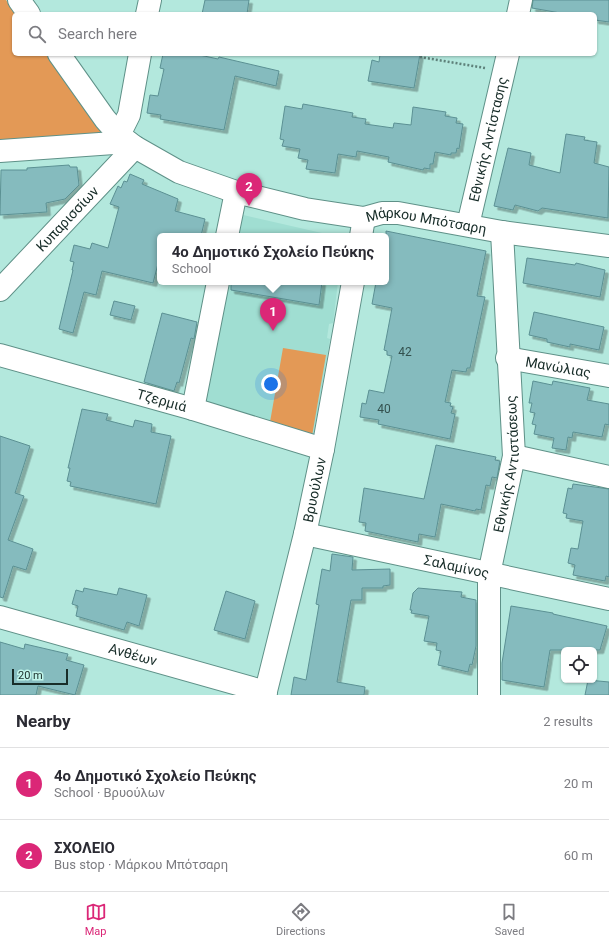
<!DOCTYPE html>
<meta charset="utf-8">
<style>
body{margin:0;font-family:Roboto,sans-serif;background:#f7f7f7;color:#2b2b33}
.controls{position:absolute;right:12px;bottom:12px;display:grid;overflow:hidden;border-radius:6px;box-shadow:0 1px 3px #0004}
.controls button{width:36px;height:36px;display:grid;place-items:center;padding:0;border:0;border-bottom:1px solid #e1e1e2;background:#fff;color:#2b2b33;font:20px sans-serif}
.scale{position:absolute;left:12px;bottom:10px;width:56px;box-sizing:border-box;padding-left:4px;border:2px solid #182d29;border-top:0;font-size:11px;line-height:14px;white-space:nowrap;color:#182d29;-webkit-text-stroke:3px #c0f5ea;paint-order:stroke}
.you{position:absolute;left:271px;top:384px;width:14px;height:14px;margin:-10px;border:3px solid #fff;border-radius:50%;background:#1a73e8;box-shadow:0 0 0 6px #1a73e833}
.badge{display:grid;place-items:center;width:26px;height:26px;border-radius:50%;background:#db2777;color:#fff;font-size:13px;font-weight:700}
.pin{position:absolute;translate:-50% -33px;filter:drop-shadow(0 1px 2px #0008)}
.pin::after{content:'';position:absolute;top:21px;width:14px;height:12px;background:inherit;clip-path:polygon(0 0,100% 0,50% 100%)}
.popup{position:absolute;left:157px;top:233px;width:232px;height:52px;box-sizing:border-box;display:grid;place-content:center;border-radius:6px;background:#fff;filter:drop-shadow(0 1px 3px #0005);font-size:13px;white-space:nowrap;color:#7c7c81}
.popup b{font-size:15px;color:#2b2b33}
.popup::after{content:'';position:absolute;left:50%;top:100%;margin-left:-8px;border:8px solid transparent;border-top-color:#fff}
.list{margin:0;padding:0;list-style:none}
h2{display:flex;justify-content:space-between;align-items:center;height:52px;margin:0;padding:0 16px;font-size:17px}
h2 small{font-size:13px;font-weight:400;color:#7c7c81}
.list li{display:grid;grid-template-columns:26px 1fr auto;gap:12px;align-items:center;box-sizing:border-box;height:72px;padding:0 16px;border-top:1px solid #e1e1e2}
.list b{display:block;font-size:15px;white-space:nowrap}
.list p{margin:0;font-size:13px;white-space:nowrap;color:#7c7c81}
.list em{font-size:13px;font-style:normal;color:#7c7c81}
.icon{flex:none;width:22px;height:22px;fill:none;stroke:currentColor;stroke-width:2;stroke-linecap:round;stroke-linejoin:round}
.map{position:relative;flex:none;width:609px;height:695px;overflow:hidden}
.search{position:absolute;background:#fff;box-shadow:0 1px 3px #0004;left:12px;right:12px;top:12px;height:44px;display:flex;align-items:center;gap:10px;box-sizing:border-box;padding:0 14px;border-radius:6px;color:#7c7c81;font-size:15px}
.sheet{height:196px;background:#fff}
nav{display:flex;justify-content:space-around;align-items:center;box-sizing:border-box;height:56px;border-top:1px solid #e1e1e2;background:#fff;font-size:11px;color:#7c7c81}
nav a{display:grid;justify-items:center;gap:2px}
nav .on{color:#db2777}
.map>svg:first-child{display:block}
.built{fill:#a0ded2}
.green{fill:#e39956}
.building{fill:#85bbbe;stroke:#5b9093;filter:url(#shadow)}
.lines{fill:none;stroke-linecap:round;stroke-linejoin:round}
.street-casing{stroke:#5f9188;stroke-width:24}
.path{stroke:#5e817a;stroke-width:2.5;stroke-dasharray:2 2;stroke-linecap:butt}
.street{stroke:#fff;stroke-width:22}
.labels{text-anchor:middle;stroke-width:3;stroke-linejoin:round;paint-order:stroke}
.number-label{font-size:12px;fill:#33504e}
.street-label{font-size:14px;fill:#182d29;stroke:#c0f5ea}
</style>
<div class="map">
<svg width="609" height="695" viewBox="0 0 609 695">
<defs>
<filter id="shadow"><feDropShadow dx="3.5" dy="3.5" stdDeviation="0" flood-color="#0004"/></filter>
</defs>
<rect width="100%" height="100%" fill="#b3e8dd"/>
<path class="built" d="M239,214l96,22h-100z
M226,282h112l-5,41 -4,1 -2,14 3,1 -17,99 -109,-35z"/>
<path class="green" d="M0,0h6l10,14h-2v40h32l61,83 -107,6z
M283,348l43,7 -14,81 -42,-14z"/>
<path class="building" d="M205,0h44l-2,14h-45z
M533,0h76v22l-14,-2v-6h-29l-34,-6z
M163,54h32l23,5 1,-2 60,14 -3,15 -41,-10 -11,54 -64,-11 1,-4 -14,-2 3,-18 8,1 6,-27 -4,-1z
M380,54h40l-6,34 -46,-7 4,-21 7,2z
M303,104l50,9 -1,4 14,2 -1,5 28,4 1,-5 17,2 2,-18 33,5 -1,4 12,2 -1,5 7,1 -4,25 -2,-1 -1,5h-5v2l-16,-3 -2,12h-3v5l-6,-1 -1,2 -35,-8 1,-5 -32,-6 -1,6 -18,-3 -3,19 -29,-4 2,-9 -10,-2 2,-9 -18,-3 2,-6 -4,-1 5,-33 17,3z
M566,134l19,3 -1,3 13,2 -3,21 15,4 -1,51 -66,-10 -4,3 -23,-6 -2,5 -19,-4 14,-58 23,5 -2,12 31,8z
M69,165l1,2h7l2,18 -14,14 -19,4 1,9 -47,3 1,-45h26v-2z
M130,174l14,6 -2,4 36,15 -3,12 30,8 -4,17h-41v20l-7,27 -51,-12 -6,24 -12,-3 -11,41 -14,-4 14,-59h-1l2,-8 -4,-1 4,-16 16,4 2,-6 16,5 11,-41 -9,-3 8,-18 3,2 3,-7 3,1z
M386,231l100,20 -9,45 8,1 -15,71h-3l-1,4 -14,-2 -7,32 6,1 -1,3 3,1 -2,6 4,1 -5,25 -72,-15 1,-4 -19,-3 2,-14 4,1 3,-14 15,3 8,-37 -5,-1v-4l-3,-1 8,-42 -20,-4 4,-22h10z
M527,258l48,7 1,-2 29,7 -5,27 -77,-14z
M231,282h91l-3,23 -88,-15z
M114,301l21,5 -4,14 -21,-5z
M534,312l70,15 -5,23 -29,-6v3l-23,-5v-3l-18,-4z
M162,313l35,9 -3,17 -3,-1 -12,45 -2,-1 -3,9 -30,-9z
M533,381l19,4 1,-4 37,7 -3,12 22,4v21l-4,-1 -3,13 -29,-5 -1,6 -4,-1 -2,13 -14,-2 2,-10 -20,-4 2,-9 -4,-1 3,-11 -5,-1 2,-9h-3z
M82,409l26,5 -2,6 27,7 2,-7 17,4 -1,8 20,4 -15,68 -86,-18 1,-4 -4,-1 3,-13h-2z
M0,436l30,10 -15,47 9,3 -16,44 25,9 -7,21 -13,-4 -10,32 -3,-1z
M436,445l60,12 -1,3 5,1 -3,17 -5,-1 -2,9 -4,-1 -5,25 -5,-1 -1,2 -34,-7 -6,33 -16,-3 -1,8 -53,-11 1,-8 -7,-1 5,-34 60,11z
M573,484l36,5v88l-3,-1 -1,5 -32,-6 2,-10 -7,-2 3,-15 7,1 5,-28 -17,-3 1,-4 -4,-1 5,-25 4,1z
M332,554l21,3 -1,13 38,-1v16l-7,1v2h-21v12h-11l-14,82 28,5 -1,8h-73l3,-18 12,3 13,-75 -3,-1 6,-35 8,2z
M84,588l33,7 2,-7 28,7 -8,31 -12,-4 -3,8 -48,-14 2,-10 -6,-2 4,-14 7,2z
M418,588l44,4 -1,5 15,3v46l-4,19 -2,-1 -2,8 -30,-7 3,-14 -5,-1 1,-7 -13,-2 5,-25 -18,-3 1,-3h-2l3,-17z
M226,591l29,10 -10,38 -31,-9z
M511,606l42,7v1l54,12 -7,24h-50l-6,37 -42,-7v-17z
M0,642l24,7 1,-5 43,10 -2,6 18,5 -9,30 -37,-9 -2,9h-36z
M588,680l21,2v13h-24z"/>
<g class="lines">
<defs>
<g id="street">
<path d="M19,0l10,14"/>
<path d="M147,14l3,-14"/>
<path d="M518,14l3,-14"/>
<path id="s1" d="M59,54l46,65 14,16 16,12 44,25 57,20 69,17 59,9 18,-5h16l104,19 107,14"/>
<path d="M119,135l10,-20 11,-61"/>
<path d="M0,151l128,-9"/>
<path id="s2" d="M468,225l40,-171"/>
<path d="M227,236l9,-44"/>
<path d="M361,236l3,-18"/>
<path id="s3" d="M0,290l135,-143"/>
<path id="s4" d="M0,355l193,54 130,40"/>
<path id="s5" d="M507,358l102,18"/>
<path d="M193,409l25,-127"/>
<path d="M514,456l95,21"/>
<path id="s6" d="M305,534l304,65"/>
<path id="s7" d="M0,617l266,75"/>
<path id="s8" d="M265,695l40,-161 18,-85 30,-167"/>
<path id="s9" d="M489,695v-121l25,-118 -12,-224"/>
</g>
</defs>
<use href="#street" class="street-casing"/>
<path class="path" d="M420,57l65,11"/>
<use href="#street" class="street"/>
</g>
<g class="labels">
<g class="number-label">
<text x="405" y="356">42</text>
<text x="384" y="413">40</text>
</g>
<g class="street-label">
<text dy="5" stroke="none"><textPath href="#s2" startOffset="88">Εθνικής Αντίστασης</textPath></text>
<text dy="5" stroke="none"><textPath href="#s3" startOffset="98">Κυπαρισσίων</textPath></text>
<text dy="5" stroke="none"><textPath href="#s1" startOffset="426">Μάρκου Μπότσαρη</textPath></text>
<text dy="5" stroke="none"><textPath href="#s5" startOffset="52">Μανώλιας</textPath></text>
<text dy="5" stroke="none"><textPath href="#s4" startOffset="168">Τζερμιά</textPath></text>
<text dy="5" stroke="none"><textPath href="#s9" startOffset="233">Εθνικής Αντιστάσεως</textPath></text>
<text dy="5" stroke="none"><textPath href="#s8" startOffset="211">Βρυούλων</textPath></text>
<text dy="5" stroke="none"><textPath href="#s6" startOffset="155">Σαλαμίνος</textPath></text>
<text dy="5" stroke="none"><textPath href="#s7" startOffset="138">Ανθέων</textPath></text>
</g>
</g>
</svg>
<div class="controls">
<button><svg class="icon" aria-label="locate" viewBox="0 0 24 24"><circle cx="12" cy="12" r="6"/><path d="M12 2v4M12 18v4M2 12h4M18 12h4"/></svg></button>
</div>
<div class="scale">20 m</div>
<div class="you"></div>
<div class="pin badge" style="left:273px;top:331px">1</div>
<div class="popup"><b>4o Δημοτικό Σχολείο Πεύκης</b>School</div>
<div class="pin badge" style="left:249px;top:206px">2</div>
<div class="search"><svg class="icon" aria-label="search" viewBox="0 0 24 24"><circle cx="10" cy="10" r="6"/><path d="M15 15l6 6"/></svg>Search here</div>
</div>
<section class="sheet">
<h2>Nearby<small>2 results</small></h2>
<ul class="list">
<li><span class="badge">1</span><div><b>4o Δημοτικό Σχολείο Πεύκης</b><p>School · Βρυούλων</p></div><em>20 m</em></li>
<li><span class="badge">2</span><div><b>ΣΧΟΛΕΙΟ</b><p>Bus stop · Μάρκου Μπότσαρη</p></div><em>60 m</em></li>
</ul>
</section>
<nav>
<a class="on"><svg class="icon" aria-label="map" viewBox="0 0 24 24"><path d="M3 6l6-2 6 2 6-2v14l-6 2-6-2-6 2zM9 4v14M15 6v14"/></svg>Map</a>
<a><svg class="icon" aria-label="directions" viewBox="0 0 24 24"><path d="M12 3l9 9-9 9-9-9zM9 14v-3h6M13 9l2 2-2 2"/></svg>Directions</a>
<a><svg class="icon" aria-label="saved" viewBox="0 0 24 24"><path d="M7 4h10v16l-5-4-5 4z"/></svg>Saved</a>
</nav>
